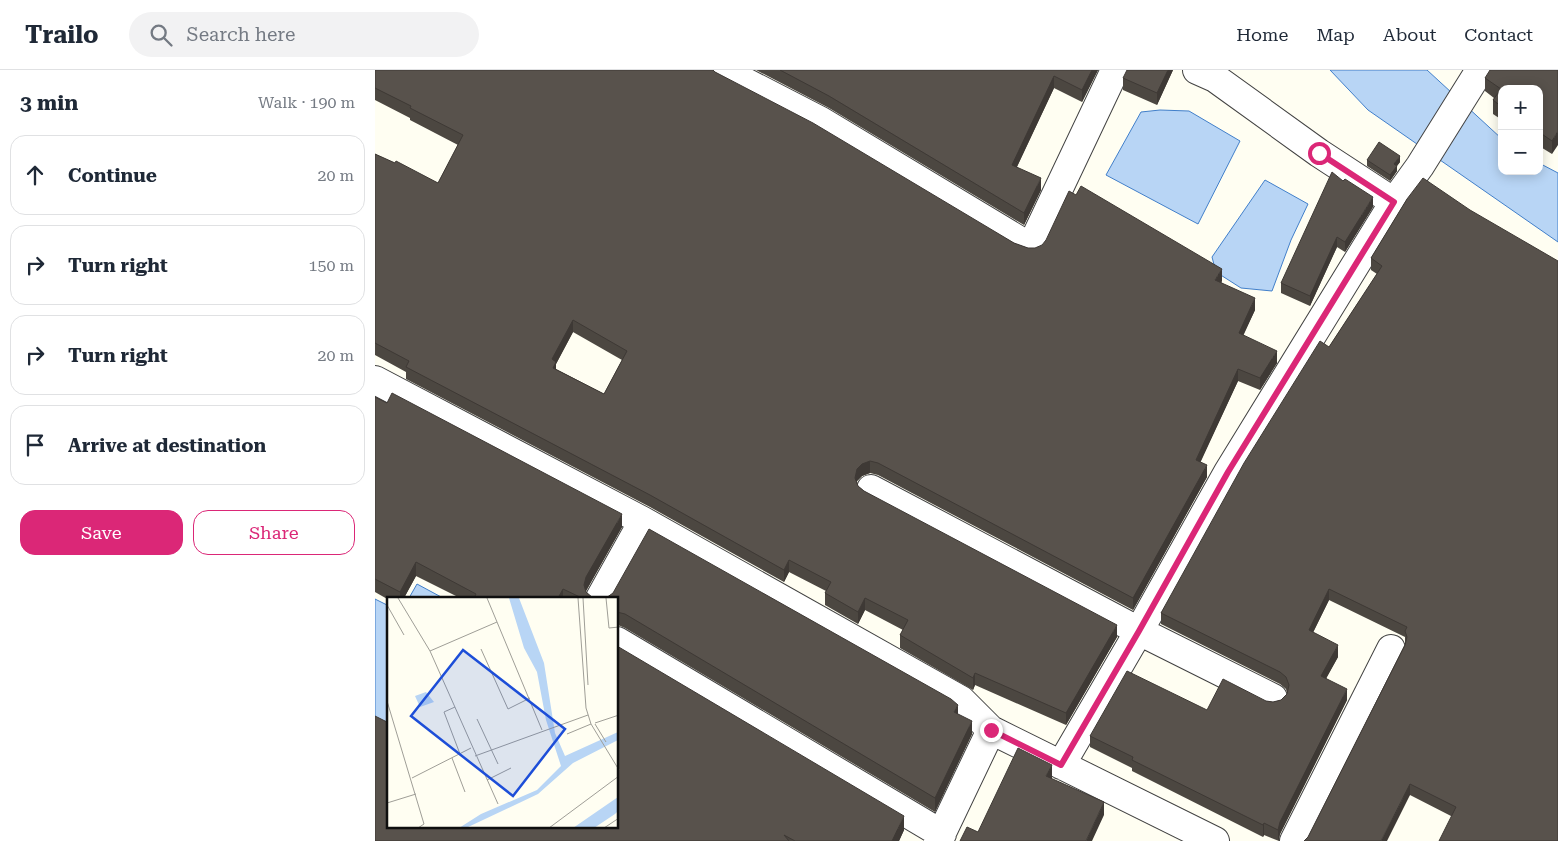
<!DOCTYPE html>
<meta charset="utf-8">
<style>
body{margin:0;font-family:"Roboto Serif",serif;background:#f2f2f3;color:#1f2937}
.controls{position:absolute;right:15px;top:15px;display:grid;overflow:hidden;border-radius:10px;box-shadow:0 2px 12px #0003}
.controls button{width:45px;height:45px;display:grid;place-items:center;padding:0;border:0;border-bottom:1px solid #e0e1e3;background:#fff;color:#1f2937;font:25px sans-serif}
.stop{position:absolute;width:15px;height:15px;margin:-11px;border:4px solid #db2777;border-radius:50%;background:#fff}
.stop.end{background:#db2777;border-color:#fff;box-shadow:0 1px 5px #0008}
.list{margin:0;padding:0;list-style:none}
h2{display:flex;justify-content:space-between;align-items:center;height:65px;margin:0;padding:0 20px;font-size:21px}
h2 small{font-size:16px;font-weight:400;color:#747a83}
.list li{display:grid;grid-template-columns:32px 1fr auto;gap:15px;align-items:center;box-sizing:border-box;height:80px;margin:0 10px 10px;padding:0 10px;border:1px solid #e0e1e3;border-radius:15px}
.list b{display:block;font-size:19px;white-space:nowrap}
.list em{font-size:16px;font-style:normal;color:#747a83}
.actions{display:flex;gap:10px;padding:15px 20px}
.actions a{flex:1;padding:11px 0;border:1px solid #db2777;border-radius:15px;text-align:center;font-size:18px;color:#db2777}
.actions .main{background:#db2777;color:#fff}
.icon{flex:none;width:28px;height:28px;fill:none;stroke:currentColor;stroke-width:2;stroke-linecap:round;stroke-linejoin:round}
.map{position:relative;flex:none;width:1183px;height:771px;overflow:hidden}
header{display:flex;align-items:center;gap:30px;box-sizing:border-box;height:70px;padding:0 25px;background:#fff;border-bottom:1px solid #e0e1e3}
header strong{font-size:24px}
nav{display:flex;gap:28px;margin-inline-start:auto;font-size:18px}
.search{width:350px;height:45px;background:#f2f2f3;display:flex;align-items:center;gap:12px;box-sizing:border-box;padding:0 18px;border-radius:28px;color:#747a83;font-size:19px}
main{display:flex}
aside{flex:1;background:#fff}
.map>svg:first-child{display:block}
.water{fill:#b8d5f5;stroke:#417fca}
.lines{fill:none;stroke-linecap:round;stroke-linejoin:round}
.minor-casing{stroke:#424242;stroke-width:30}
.minor{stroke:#fff;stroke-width:28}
.wall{fill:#4c4741;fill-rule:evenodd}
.shaded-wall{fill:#3e3935}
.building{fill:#58524c;stroke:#3e3935;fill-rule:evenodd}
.route{stroke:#db2777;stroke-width:6}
.inset-road{fill:none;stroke:#9f9e97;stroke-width:1}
.view{fill:#1d4ed8;fill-opacity:0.15;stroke:#1d4ed8;stroke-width:2.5}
.inset-edge{fill:none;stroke:#0f0f0f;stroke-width:2.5}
</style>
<header>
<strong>Trailo</strong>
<div class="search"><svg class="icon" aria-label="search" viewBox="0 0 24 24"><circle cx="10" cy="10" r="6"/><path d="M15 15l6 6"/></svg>Search here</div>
<nav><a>Home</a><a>Map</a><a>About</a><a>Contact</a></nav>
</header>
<main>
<aside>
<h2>3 min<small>Walk · 190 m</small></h2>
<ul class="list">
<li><svg class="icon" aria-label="ahead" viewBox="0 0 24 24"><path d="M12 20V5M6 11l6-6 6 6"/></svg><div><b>Continue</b></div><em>20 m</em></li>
<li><svg class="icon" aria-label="right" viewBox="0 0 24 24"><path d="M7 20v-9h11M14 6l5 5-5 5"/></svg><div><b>Turn right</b></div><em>150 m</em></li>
<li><svg class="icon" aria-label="right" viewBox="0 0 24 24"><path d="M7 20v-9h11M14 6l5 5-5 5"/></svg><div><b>Turn right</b></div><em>20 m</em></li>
<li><svg class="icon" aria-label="arrive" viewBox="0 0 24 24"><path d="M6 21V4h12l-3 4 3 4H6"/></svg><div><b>Arrive at destination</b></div></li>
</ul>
<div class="actions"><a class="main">Save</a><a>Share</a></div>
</aside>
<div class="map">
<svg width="1183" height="771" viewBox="0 0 1183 771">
<rect width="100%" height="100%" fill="#fffef2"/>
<path class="water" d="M955,0h97l75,69v32h37v-8l19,10v69l-190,-132z
M785,40l29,1 51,30 -42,83 -92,-49 35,-63z
M890,110l43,24 -17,36 -19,51 -31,-3 -25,-16 -4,-15z
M42,514l26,14h-34z
M0,529l14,7v119l-14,-6z"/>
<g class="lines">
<defs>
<path id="minor" d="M347,0l99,51 201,121 10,3 83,-175
M822,0l18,8 104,75 75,49
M0,310l268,141 318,179 30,30 224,111
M496,419l268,142 134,67
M225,528l43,-77
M242,571l325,193
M686,695l78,-134 89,-159 166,-270 26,-36 60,-96
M563,771l53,-111
M919,771l97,-192"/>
</defs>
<use href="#minor" class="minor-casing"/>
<use href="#minor" class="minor"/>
</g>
<path class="wall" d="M0,0l340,2 299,171 14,5 194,33 -1,1 34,28 -12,25 34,28 -17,27 -22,-9 -38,81 7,15 -74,133 -255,-135 -8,-2 -8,3 -5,5 1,5 6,5 253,146 -51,88 -91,-40 -2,5 -73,-42v-13l3,-5 -38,-20 -7,14 -33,-19v-12l1,-2 -37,-19 -5,10 -134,-75 -244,-128v-7l-31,-17v-201l63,29 20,-38 -48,-25v-2l-35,-18zM198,262l49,28 -18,34 -48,-25v-5z
M381,0h342l-16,32 -28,-14 -37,79 24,23 -17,35 -195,-117z
M798,0l-16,35 -34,-15v-12z
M1183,0l-6,84 -13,-8v-57h-37v31l-9,-6v-14l1,-2 -9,-7v-13z
M992,90l33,2 -3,4v5l-7,10 -23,-15z
M1032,129l151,642 -107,-25 -41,-21 -102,42 97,-193v-7l-76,-37 -16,32 25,25 -12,21 21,22 -67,134 -1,7 -15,-6 -1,2 -131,-66v-3l-42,-21v-11l117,-26 59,-9 7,1 8,-2 6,-6 -1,-5 -6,-5 -119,-60v-11l168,-266 48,-73 -6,-4v-12z
M998,137l-28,45 -8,-5 -27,59 -29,-13v-10z
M0,327l247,130 -36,64v1l7,6h-133l-44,-22 -12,22h-15v2l-14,-8z
M242,528l341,116 14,20 -37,78 -310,-184 -7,-3z
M14,757l515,3 -5,11h-524z"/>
<path class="shaded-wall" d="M717,0h6l-16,32v-12z
M793,0h5l-16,35v-12z
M679,6v12l-42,89v-12z
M1183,61v14l-6,9v-13z
M1025,86v6l-4,5 1,-1v5l-7,10v-6l4,-11z
M666,108v12l-17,35v-12z
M998,127v10l-28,45v-10z
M962,167v10l-27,59v-10z
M847,199v12l-7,11v-12z
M880,228v12l-16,35v-12z
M198,250v12l-17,32v10l-3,6 -1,-21z
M902,281v12l-17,27v-12z
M863,299v12l-42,91v-12z
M495,391v12l-8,3 -5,5 -2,9v-12l2,-9 5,-5z
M832,395v12l-74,133v-12z
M247,444v13l-36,64 -2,-6 2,-8z
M414,490v12l-5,10v-12z
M41,492v14l-12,22h-4v-6z
M188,519v9h-5z
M954,519v11l-20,41v-11z
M490,528v12l-7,14v-12z
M742,555v12l-51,88v-12z
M963,575v12l-17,31v-12z
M600,603v12l-2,5v-12z
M972,619v11l-67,134 -2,7v-11l2,-8z
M583,635v14l-4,-7z
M597,651v13l-37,78v-14z
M677,695v13l-6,11v-13z
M1035,714v11l-23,46h-6z
M729,732v13l-12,26h-6z
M529,746v14l-5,11h-7z
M889,753v12l-1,2v-12z"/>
<path class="building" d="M0,0h338l2,2 98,51 201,120 14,5h7l7,-3 4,-5 23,-49 7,4 5,-9 141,83 -7,11 40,18 -16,35 38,18 -17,27 -22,-9 -42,91 11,5 -74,133 -255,-135 -8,-2 -8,3 -5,5 -2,9 3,8 6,5 253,134 -51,88 -91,-40 -2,5 -73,-43 8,-15 -43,-22 -7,14 -33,-19 6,-11 -42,-22 -5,10 -134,-75 -244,-128 3,-6 -34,-18v-189l20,9 1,-2 42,22 25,-48 -53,-27 1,-2 -36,-18zM198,250l54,31 -23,43 -51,-26 3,-6 -4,-3z
M405,0h312l-10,20 -28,-14 -42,89 29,13 -17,35 -195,-117z
M752,0h41l-11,23 -34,-15z
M1115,0h68v61l-6,10 -13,-9v-43h-37v18l-9,-7 8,-11 -16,-11z
M1004,72l21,14 -6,8 3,2 -7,9 -23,-15z
M957,102l11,9 2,-2 28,18 -28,45 -8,-5 -27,59 -29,-13z
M1048,108l47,32 88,51v580h-119l17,-34 -46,-23 -29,57h-77l4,-4 97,-192 2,-8 -2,-6 2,-4 -78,-38 -20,41 29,15 -17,31 26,13 -67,133 -2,8 -14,-7 -1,2 -131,-65 1,-3 -43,-21 37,-65 80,39 16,-31 43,22 7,1 8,-2 6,-6 2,-9 -3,-8 -6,-5 -119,-59 83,-150 76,-122 9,6 53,-81 -11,-8 36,-59z
M17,323l230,121 -36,63 -2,8 2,7 7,6h-11l-19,-9 -5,9h-84l2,-4 -60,-32 -16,30 -25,-13v-182l12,6z
M274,459l302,170 7,6 -4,7 18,9 -37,77 -310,-184 -8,-2v-14h-11l7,-5z
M242,576l287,170 -12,25h-97l-11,-6 5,6h-414v-125l14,7v104h228z
M643,678l34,17 -6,11 58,26 -18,39h-126l7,-14 11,5z"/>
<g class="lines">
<path class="route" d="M616,660l70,35 78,-134 89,-159 166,-270 -75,-49"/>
</g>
<g transform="translate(12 527)">
<rect width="231" height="231" fill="#fffef2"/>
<path d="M122,1h10l25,65 11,70 10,23 53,-24v8l-45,23 -35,31 -72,34h-7l22,-14 56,-24 24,-24 -15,-46 -9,-48 -13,-24zM39,95l8,10 -14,5 -5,-11zM231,200v14l-3,3 -21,14h-21z" fill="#b8d5f5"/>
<path class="inset-road" d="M11,1l32,53 68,153M100,1l55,132M191,1l8,110 5,16 28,46M196,1l5,87M219,1l3,30 10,-1M0,8l17,30M94,52l27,60 22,-11M43,54l67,-29M0,104l37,123 -6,4M68,110l-11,5 16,42M90,122l21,45M208,126l24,-8M208,127l11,18M180,137l24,-10M88,159l113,-41M65,161l13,34M25,181l59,-30M100,183l24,-12M0,206l29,-9M162,231l70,-52M217,231l15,-10"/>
<path class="view" d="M76,53l102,79 -52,67 -102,-80z"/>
<rect width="231" height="231" class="inset-edge"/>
</g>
</svg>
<div class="controls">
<button>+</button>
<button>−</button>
</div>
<div class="stop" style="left:944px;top:83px"></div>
<div class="stop end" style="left:616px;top:660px"></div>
</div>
</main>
